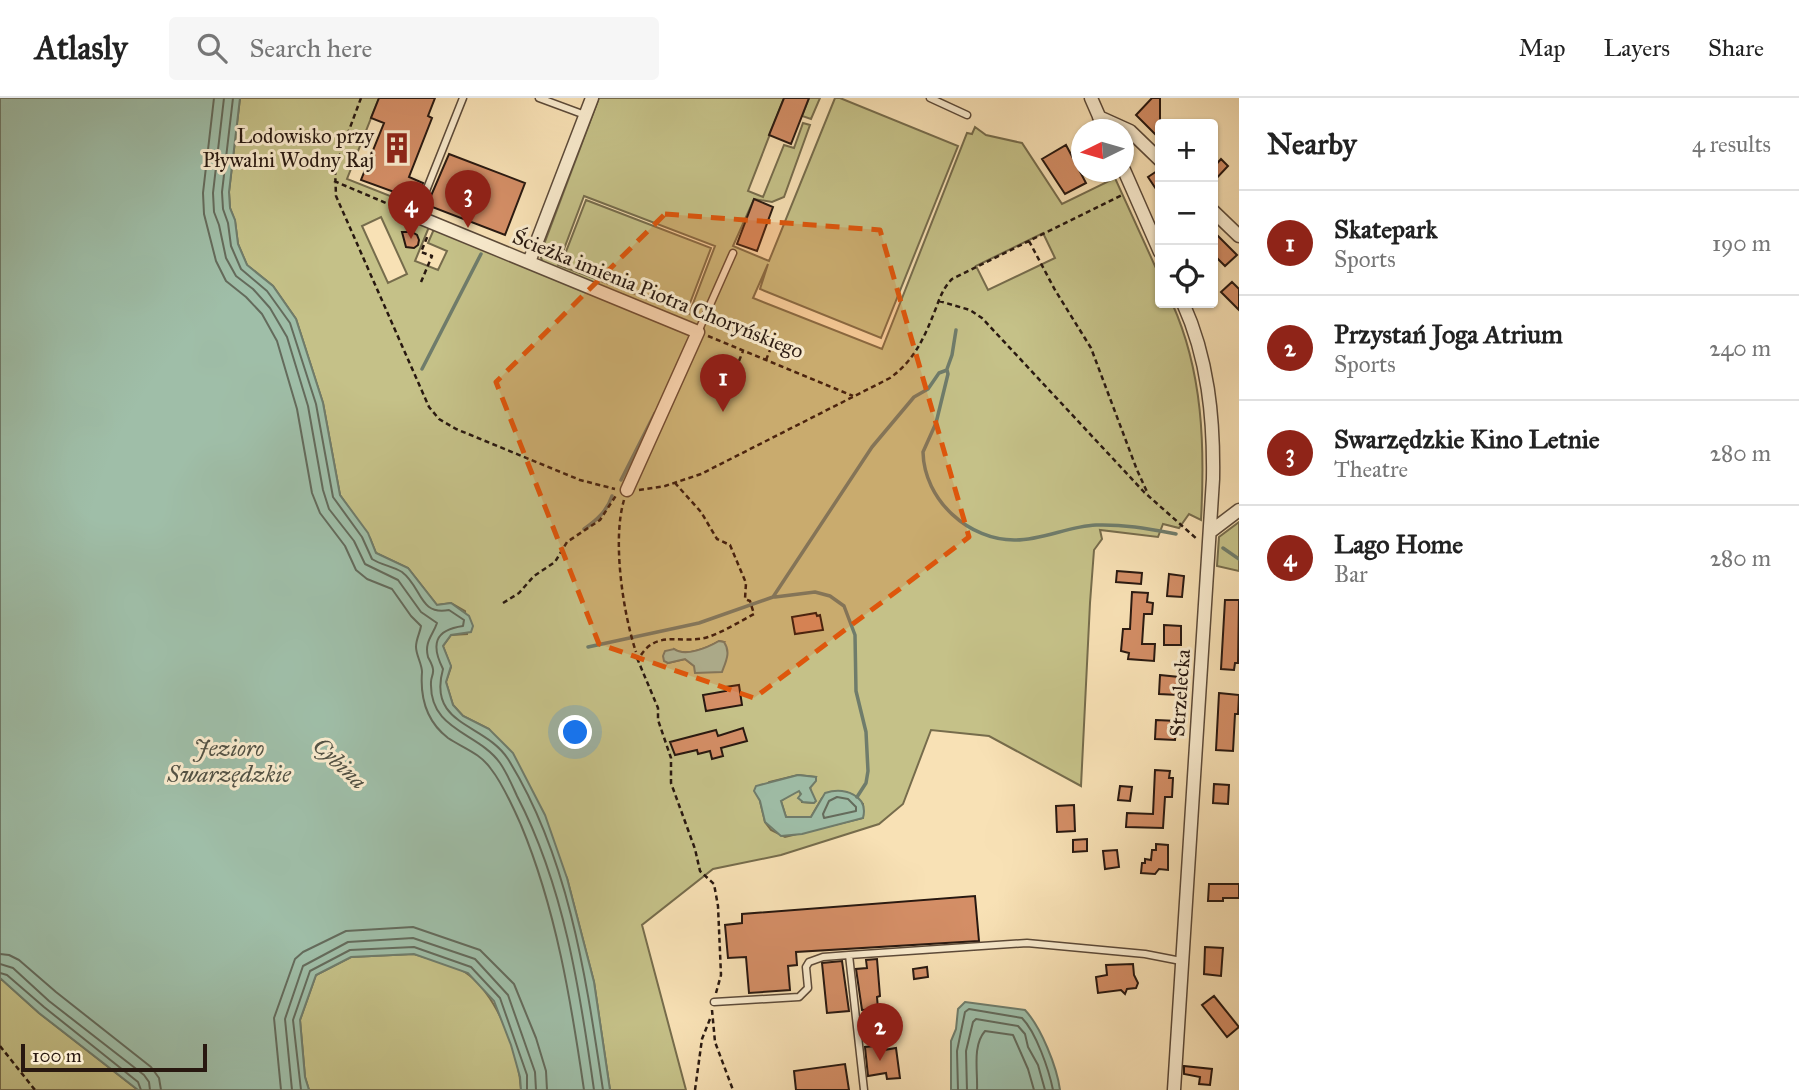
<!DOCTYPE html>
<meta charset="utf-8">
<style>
body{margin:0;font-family:"IM FELL Great Primer",serif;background:#f6f6f6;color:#222}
.controls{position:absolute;right:21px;top:21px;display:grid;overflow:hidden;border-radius:7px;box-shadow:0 2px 5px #0004}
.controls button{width:63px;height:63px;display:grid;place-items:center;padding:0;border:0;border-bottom:2px solid #e0e0e0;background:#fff;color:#222;font:35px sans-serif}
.compass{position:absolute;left:1071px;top:21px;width:63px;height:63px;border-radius:50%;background:#fff;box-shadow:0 2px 5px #0004;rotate:265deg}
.scale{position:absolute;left:21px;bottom:18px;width:186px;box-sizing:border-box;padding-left:7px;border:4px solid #281810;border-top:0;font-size:19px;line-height:24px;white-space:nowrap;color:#281810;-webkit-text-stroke:5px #faeccf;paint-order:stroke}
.you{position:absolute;left:576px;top:635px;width:24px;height:24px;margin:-18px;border:5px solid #fff;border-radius:50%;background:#1a73e8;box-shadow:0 0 0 10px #1a73e833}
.badge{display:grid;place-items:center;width:46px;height:46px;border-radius:50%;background:#8f2418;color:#fff;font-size:23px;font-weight:700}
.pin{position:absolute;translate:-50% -58px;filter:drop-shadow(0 2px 4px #0008)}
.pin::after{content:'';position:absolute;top:37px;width:24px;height:21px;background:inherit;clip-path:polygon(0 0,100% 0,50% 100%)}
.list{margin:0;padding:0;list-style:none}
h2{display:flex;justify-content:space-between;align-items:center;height:91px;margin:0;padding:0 28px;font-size:30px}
h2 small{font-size:23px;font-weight:400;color:#767676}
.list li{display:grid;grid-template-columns:46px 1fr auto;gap:21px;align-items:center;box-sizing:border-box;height:105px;padding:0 28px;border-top:2px solid #e0e0e0}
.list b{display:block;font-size:26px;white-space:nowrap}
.list p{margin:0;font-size:23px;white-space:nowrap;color:#767676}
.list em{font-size:23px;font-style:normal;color:#767676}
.icon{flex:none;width:38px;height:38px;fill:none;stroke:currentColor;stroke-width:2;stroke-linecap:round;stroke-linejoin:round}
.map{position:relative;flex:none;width:1239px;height:992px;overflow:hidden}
header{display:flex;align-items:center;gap:42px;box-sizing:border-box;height:98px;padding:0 35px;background:#fff;border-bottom:2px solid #e0e0e0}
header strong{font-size:33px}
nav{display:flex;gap:38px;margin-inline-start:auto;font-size:24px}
.search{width:490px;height:63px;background:#f6f6f6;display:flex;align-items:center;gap:18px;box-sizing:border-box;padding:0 24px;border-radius:7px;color:#767676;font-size:26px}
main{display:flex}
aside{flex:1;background:#fff}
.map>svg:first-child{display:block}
.green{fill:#c5c188;stroke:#766c4c;stroke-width:2;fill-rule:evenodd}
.water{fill:#9fbea8;stroke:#6f7c6b;stroke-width:2}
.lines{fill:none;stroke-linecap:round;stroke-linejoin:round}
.shore{stroke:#646b5c;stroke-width:2}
.stream{stroke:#6f7c6b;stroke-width:3.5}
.building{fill:#d48e66;stroke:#281810;stroke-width:2}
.lane-casing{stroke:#5c4a39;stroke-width:9}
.street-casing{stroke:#5c4a39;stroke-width:15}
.path{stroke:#281810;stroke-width:2.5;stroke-dasharray:5 3.5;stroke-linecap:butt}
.lane{stroke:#faeccf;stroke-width:6}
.street{stroke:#faeccf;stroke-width:12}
.marked{fill:#de560c;fill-opacity:0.2;stroke:#de560c;stroke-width:5;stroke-dasharray:14 9;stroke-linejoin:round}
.labels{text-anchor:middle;stroke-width:6;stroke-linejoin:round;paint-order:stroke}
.poi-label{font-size:21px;fill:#281810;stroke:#faeccf;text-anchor:end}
.street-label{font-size:21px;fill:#281810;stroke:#faeccf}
.water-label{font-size:23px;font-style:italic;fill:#525245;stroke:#faeccf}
</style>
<header>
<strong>Atlasly</strong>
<div class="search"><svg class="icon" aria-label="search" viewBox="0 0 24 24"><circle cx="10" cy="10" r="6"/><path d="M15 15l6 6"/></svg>Search here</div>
<nav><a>Map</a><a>Layers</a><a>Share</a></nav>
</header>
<main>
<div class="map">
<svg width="1239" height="992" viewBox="0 0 1239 992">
<rect width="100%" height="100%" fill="#f8e1b5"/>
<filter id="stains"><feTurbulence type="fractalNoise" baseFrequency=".00286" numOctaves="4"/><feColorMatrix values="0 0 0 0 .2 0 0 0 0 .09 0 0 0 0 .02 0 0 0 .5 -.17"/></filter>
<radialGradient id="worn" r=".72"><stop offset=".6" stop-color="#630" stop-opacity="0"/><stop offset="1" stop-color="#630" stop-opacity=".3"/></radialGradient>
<path class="green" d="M240,0h139l-32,81 66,26 -6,13 22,9 -14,34 23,9 9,-19 -19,-8 6,-14 109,34 -3,-8 59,-157h185l-36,93 15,6 21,-52 10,3 9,-25 7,2 -26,72 -12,5 -18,-3 -21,47 36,15 66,-163h5l118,48 -77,192 -121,-49 8,-25 -15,34 129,51 85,-216 5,1 3,-7 11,8 36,8 40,61 53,-26 45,99v26h12c31,69 33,143 29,217l-12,-6 -10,14 -16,-4 -5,13 -58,-7 2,9 -8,11 -4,53 -9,183 -92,-50 -58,-6 -28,74 -24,20 -98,31 -68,14 -71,56 44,165h-76l-16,-108 -27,-104 -78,-149 -26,-13 -10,-11 -7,-23 5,-15 -8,-21 8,-11 16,-1 -2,-23 -14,-8 -14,2 -29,-37 -32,-15 -6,-15 -30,-43 -17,-92 -27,-84 -23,-33 -26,-21 -9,-21 -3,-23 -5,-13 -1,-16zM584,98l131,50 -26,68 -131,-49zM381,119l26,57 -19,9 -26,-57zM1043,135l12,25 -67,32 -12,-24zM719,543l5,1 -30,24 -9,-7 -17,4 6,-14c11,8 33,-1 45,-8zM798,677l18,2 -6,10 3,16 -11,-1 -2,-11 -7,1 -12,9 5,16h25l11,-19c21,-7 25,-11 41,6v14l-78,19 -14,-7 -6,-8 -5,-21 9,-19z
M809,0h11l-9,21 -9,-3z
M586,102l125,48 -24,63 -125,-49z
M1239,424v49l-22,-5 2,-29z
M414,856c15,5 44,11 55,21 29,23 50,78 52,115h-212l-4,-13 -5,-57 16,-45 35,-18z
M0,880l39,35 99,77h-138z"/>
<path class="water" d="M0,0h240l-11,94 1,16 5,12 3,24 9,21 26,21 23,33 27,84 17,92 28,38 8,20 32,15 29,37 14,-2 18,13 4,10 -2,6 -20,3 -8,11 8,20 -5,16 7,23 10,11 26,13 24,24 32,62 22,63 27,104 16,108h-89l-1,-13 -9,-32 -17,-44 -26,-28 -54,-19 -63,3 -35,18 -16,45 5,57 4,13h-171l-99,-77 -39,-35z
M719,543l5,1c7,10 2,19 -2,30l-27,1 -1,-7 -9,-7 -17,4 -4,-2 -1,-5 2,-5 9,-2c11,8 33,-1 45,-8z
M798,677l18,2v4l-6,7 6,13 -2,2 -11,-1 -5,-4 3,-4 -2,-3 -18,10 5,16h25l14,-24c19,-6 44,2 38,25l-61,16 -21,2 -16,-14 -5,-21 -6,-10 2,-5z
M965,904l60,8c16,17 32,57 35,80h-109v-49l5,-12 2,-20z"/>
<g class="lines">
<path class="shore" d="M214,0l-11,95 1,21 12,47 10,20 20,16 16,17 15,27 20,68 15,84 8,20 25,33 11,24 11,9 25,10 19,27 10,10c-1,7 -5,13 -5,21 0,8 6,17 6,25 -2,26 4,49 26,66 15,10 32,15 43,31 12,15 22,38 30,56 35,84 50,176 63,265
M224,0l-11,95 1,19 5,13 7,33 10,18 17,13 17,19 17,29 21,69 15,84 6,19 25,32 11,23 33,16 23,32 16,11c-4,12 -13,19 -9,34 2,4 6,10 5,15 0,3 -2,6 -2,10 -2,49 47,50 69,81 7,10 12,22 17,33 47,90 63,195 77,294
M233,0l-11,94 1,17 5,14 3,23 10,23 26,22 23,32 26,81 17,93 29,40 10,22c9,6 20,7 30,13 20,15 17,44 47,38l15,10 -1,6c-29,4 -32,19 -20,43 -16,57 42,54 65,90 61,98 78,219 95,331
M837,699l11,2 8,8v4l-32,7 -1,-4 6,-13z
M0,856l9,1 10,5 37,32 95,75 8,11 2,12
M0,866l13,4 36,33 95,74 5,7 1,8
M0,875l7,2 37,32 94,75 3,8
M281,992l-7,-72 21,-59 8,-7 43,-21 67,-4 67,23 34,34 22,54 10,33 1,19
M292,992l-7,-71 18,-53 45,-24 65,-4 62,21 33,36 27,77 1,18
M301,992l-8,-70 17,-49 40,-21 64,-3 57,20 29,31 27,77v15
M958,992l-1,-39 8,-39 4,-3 53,9c14,14 27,52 31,72
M967,992l-1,-39 7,-29 3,-3 42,7 7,8 3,13 10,18 7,25
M977,992c1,-19 -5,-44 8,-59l28,4 15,34 6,21"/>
<path class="stream" d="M422,271l59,-115
M947,271l5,-14 4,-25
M621,382l34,-67
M584,431c13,-9 23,-18 28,-33
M1223,450l16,11
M775,499l40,-5 15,4 14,10 11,29 1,56 10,41 2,39 -2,12 -9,14
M588,549l111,-24 74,-26 99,-150 42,-50 14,-8 11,-16 8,-3 1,4 -12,49 -13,29c1,48 46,89 93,88 27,0 53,-14 80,-15 27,-1 53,4 80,9"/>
</g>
<path class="building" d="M379,0h56l-7,18 4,2 -23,59 14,6 -7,17 -55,-20 23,-57 -13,-5z
M784,0h25l-18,46 -22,-9z
M1152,0h8v41l-24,-24z
M1066,47l20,38 -21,11 -23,-35z
M449,56l76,29 -20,52 -78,-30z
M1221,61l7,7 -15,16v-14z
M1160,71v26l-12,-18z
M754,101l19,8 -16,44 -20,-7z
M1213,133l24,24 -12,11 -12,-12z
M402,134h10l5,3 2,5 -1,5 -4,3 -8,-1z
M1232,184l7,7v21l-18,-18z
M1117,473l25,2 -1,11 -25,-2z
M1169,476l15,2 -2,21 -15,-1z
M1132,494l16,1 -1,9 6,1 -1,11h-8l-2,30h13l-1,17 -26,-2 1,-6 -8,-2 2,-22h7z
M1225,502h14l-1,63h-3l-1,7 -13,-1z
M816,515l1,3 3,-1 3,15 -28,4 -3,-17z
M1164,527l17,1v19h-17z
M1160,577l19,2 -1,18 -19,-1z
M739,587l3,20 -36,6 -3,-16 23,-4 -1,-4z
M1219,595l20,2 -1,19h-3l-2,37 -17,-1z
M1156,622l21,1 -2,19 -20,-1z
M743,630l4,13 -26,7 2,8 -11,3 -2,-8 -12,3 -1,-4 -22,5 -5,-13 46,-12 2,6z
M1155,672l15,1 -1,7h4l-1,19h-7l-2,31 -37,-1 1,-14 26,1z
M1214,686l15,1 -1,19 -15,-1z
M1120,688l12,1 -2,14 -12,-1z
M1074,707l1,26 -18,1 -1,-26z
M1087,741v12l-14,1v-12z
M1156,746l12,1v25l-9,-1 -4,5 -14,-1 1,-10h3v-4l6,1 1,-10h4z
M1117,752l2,17 -14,2 -2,-18z
M1209,786h30v14h-16v3h-15z
M975,798l4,45 -183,11 1,13 -9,1 2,24 -41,3 -3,-36 -18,1 -3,-33 17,-2v-9z
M1205,849l18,1 -2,28 -17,-2z
M877,861l3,37 -3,1 1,12 -16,1 -6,-41 11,-1 -1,-8z
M842,863l7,50 -22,2 -5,-50z
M1133,866l1,11 4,8 -2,5 -9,1 -2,5 -4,-4 -23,3 -2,-16 11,-2 -1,-10z
M927,869l1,10 -14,2 -1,-10z
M1214,898l25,31 -12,10 -25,-32z
M884,947v5l12,-2 4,30 -13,1 -1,-6 -18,3 -3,-29z
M845,966l4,26h-53l-2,-19z
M1184,968l28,3 -2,16 -11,-1 1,-7 -16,-3z"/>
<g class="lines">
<defs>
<path id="lane" d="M539,0l46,17
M930,0l37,17
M416,118l47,-118
M698,234l35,-79
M849,857l178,-12 118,11 36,7
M714,904l85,-5 9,-9 -2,-21 3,-5 14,-5 26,-2 15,135"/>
<path id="street" d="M1091,0l14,32
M1099,19l31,14 30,29
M1124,72l36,82
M1213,113l26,25
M416,118l282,116 -71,158
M529,164l63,-164
M1210,434l29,-22
M1174,992l39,-611c1,-61 -5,-121 -30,-176"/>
</defs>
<use href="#lane" class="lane-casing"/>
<use href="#street" class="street-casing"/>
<path class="path" d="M361,0l-26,70 1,28 93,211 10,12 17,10 124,51 35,9
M334,83l71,30
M1029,143l26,49 36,58 46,122 11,24
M421,184l11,-26 -11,-4 7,-17
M939,203l31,9 12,8 162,174 54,48
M708,238l145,60
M766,262l4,-10
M739,263l4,-10
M639,392l26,-4 36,-12 189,-96c25,-18 35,-42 46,-70 4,-11 8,-21 16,-29l170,-84
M624,402c-12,40 -1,113 12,152
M503,505l16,-10 15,-17 21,-14 12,-20 33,-22 17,-26
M641,557c17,-26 42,-10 67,-18 15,-5 31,-15 46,-23l-4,-13 -5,-2 1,-16 -16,-38 -13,-6 -16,-27 -26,-29
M637,560l21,50v12l13,38v25l24,66 5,22 14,13 4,22 3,69 -5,18
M712,912l3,32 18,48
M0,948l35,44
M695,992l7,-51 8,-20"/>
<use href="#lane" class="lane"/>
<use href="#street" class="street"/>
</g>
<path class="marked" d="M665,116l215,16 89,307 -215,161 -155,-54 -103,-262z"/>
<defs>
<symbol id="building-bare" viewBox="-9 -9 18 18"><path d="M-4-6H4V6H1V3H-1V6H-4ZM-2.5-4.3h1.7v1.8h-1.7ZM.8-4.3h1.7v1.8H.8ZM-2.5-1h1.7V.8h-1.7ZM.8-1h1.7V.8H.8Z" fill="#8f2418" stroke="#faeccf" stroke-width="2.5" paint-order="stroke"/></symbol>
</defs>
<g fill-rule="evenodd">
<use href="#building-bare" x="375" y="28" width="44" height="44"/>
</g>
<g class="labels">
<g class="poi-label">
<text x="374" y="45">Lodowisko przy<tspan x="374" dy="24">Pływalni Wodny Raj</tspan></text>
</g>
<g class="street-label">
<text transform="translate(658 196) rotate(22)" y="7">Ścieżka imienia Piotra Choryńskiego</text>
<text transform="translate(1180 595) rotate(-86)" y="7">Strzelecka</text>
</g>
<g class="water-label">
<text x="229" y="658">Jezioro<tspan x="229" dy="26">Swarzędzkie</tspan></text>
<text transform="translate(340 665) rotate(43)" y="8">Cybina</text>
</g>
</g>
<rect width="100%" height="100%" filter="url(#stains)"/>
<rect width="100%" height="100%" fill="url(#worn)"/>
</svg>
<div class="controls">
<button>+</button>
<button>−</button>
<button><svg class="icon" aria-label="locate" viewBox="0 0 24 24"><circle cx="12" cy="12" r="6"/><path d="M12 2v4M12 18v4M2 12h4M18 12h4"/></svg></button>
</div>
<svg class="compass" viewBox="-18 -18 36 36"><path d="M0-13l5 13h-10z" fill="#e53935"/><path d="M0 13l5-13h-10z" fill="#767676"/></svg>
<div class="scale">100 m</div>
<div class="you"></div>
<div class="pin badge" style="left:723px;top:314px">1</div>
<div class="pin badge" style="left:880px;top:963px">2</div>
<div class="pin badge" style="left:468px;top:130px">3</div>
<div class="pin badge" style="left:411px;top:141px">4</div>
</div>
<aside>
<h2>Nearby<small>4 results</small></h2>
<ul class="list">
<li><span class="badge">1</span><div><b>Skatepark</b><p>Sports</p></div><em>190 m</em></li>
<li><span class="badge">2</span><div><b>Przystań Joga Atrium</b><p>Sports</p></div><em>240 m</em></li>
<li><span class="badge">3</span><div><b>Swarzędzkie Kino Letnie</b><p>Theatre</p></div><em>280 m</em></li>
<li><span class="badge">4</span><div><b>Lago Home</b><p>Bar</p></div><em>280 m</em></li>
</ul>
</aside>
</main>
